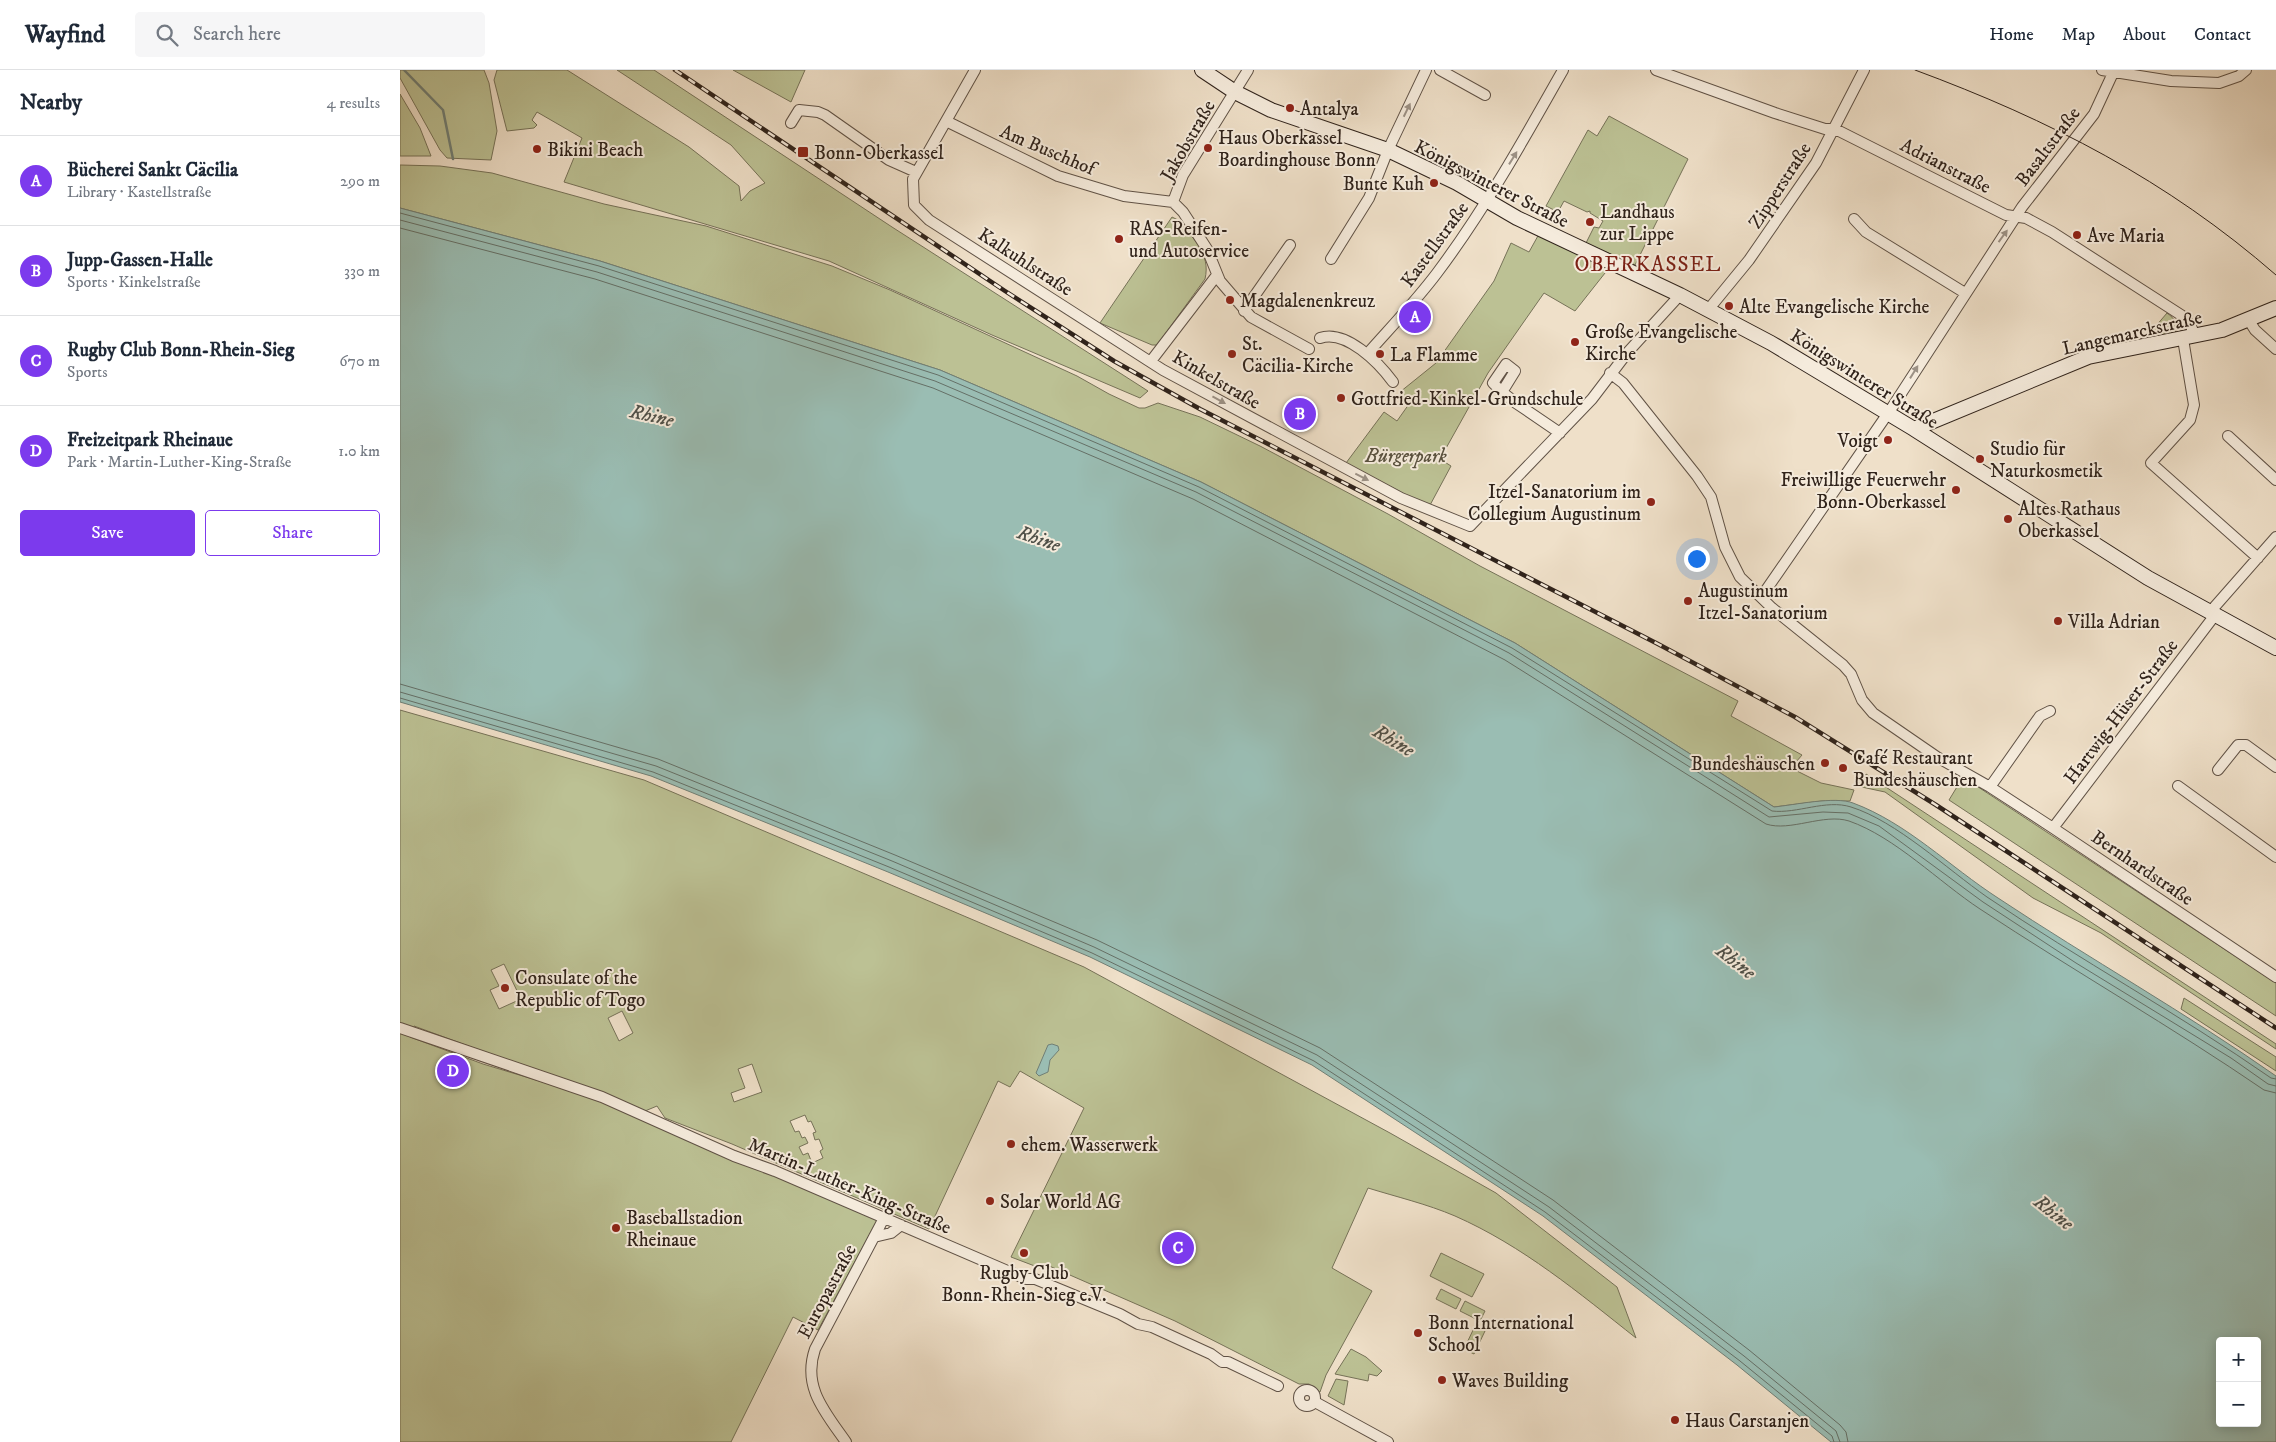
<!DOCTYPE html>
<meta charset="utf-8">
<style>
body{margin:0;font-family:"IM FELL DW Pica",serif;background:#f6f6f7;color:#1f2937}
.controls{position:absolute;right:15px;bottom:15px;display:grid;overflow:hidden;border-radius:5px;box-shadow:0 2px 12px #0003}
.controls button{width:45px;height:45px;display:grid;place-items:center;padding:0;border:0;border-bottom:1px solid #e0e1e3;background:#fff;color:#1f2937;font:25px sans-serif}
.you{position:absolute;left:1296px;top:488px;width:18px;height:18px;margin:-12px;border:4px solid #fff;border-radius:50%;background:#1a73e8;box-shadow:0 0 0 8px #1a73e833}
.badge{display:grid;place-items:center;width:32px;height:32px;border-radius:50%;background:#7c3aed;color:#fff;font-size:16px;font-weight:700}
.pin{position:absolute;translate:-50% -50%;border:2px solid #fff;box-shadow:0 1px 5px #0006}
.list{margin:0;padding:0;list-style:none}
h2{display:flex;justify-content:space-between;align-items:center;height:65px;margin:0;padding:0 20px;font-size:21px}
h2 small{font-size:16px;font-weight:400;color:#747a83}
.list li{display:grid;grid-template-columns:32px 1fr auto;gap:15px;align-items:center;box-sizing:border-box;height:90px;padding:0 20px;border-top:1px solid #e0e1e3}
.list b{display:block;font-size:19px;white-space:nowrap}
.list p{margin:0;font-size:16px;white-space:nowrap;color:#747a83}
.list em{font-size:16px;font-style:normal;color:#747a83}
.actions{display:flex;gap:10px;padding:15px 20px}
.actions a{flex:1;padding:11px 0;border:1px solid #7c3aed;border-radius:5px;text-align:center;font-size:18px;color:#7c3aed}
.actions .main{background:#7c3aed;color:#fff}
.icon{flex:none;width:28px;height:28px;fill:none;stroke:currentColor;stroke-width:2;stroke-linecap:round;stroke-linejoin:round}
.map{position:relative;flex:none;width:1876px;height:1372px;overflow:hidden}
header{display:flex;align-items:center;gap:30px;box-sizing:border-box;height:70px;padding:0 25px;background:#fff;border-bottom:1px solid #e0e1e3}
header strong{font-size:24px}
nav{display:flex;gap:28px;margin-inline-start:auto;font-size:18px}
.search{width:350px;height:45px;background:#f6f6f7;display:flex;align-items:center;gap:12px;box-sizing:border-box;padding:0 18px;border-radius:5px;color:#747a83;font-size:19px}
main{display:flex}
aside{flex:1;background:#fff}
.map>svg:first-child{display:block}
.green{fill:#bcc194;stroke:#767258;fill-rule:evenodd}
.water{fill:#9abdb3;stroke:#707f76;fill-rule:evenodd}
.lines{fill:none;stroke-linecap:round;stroke-linejoin:round}
.shore{stroke:#657067;stroke-width:1}
.stream{stroke:#707f76;stroke-width:2.5}
.minor-casing{stroke:#605246;stroke-width:12}
.secondary-casing{stroke:#30231b;stroke-width:16}
.minor{stroke:#f5ebdc;stroke-width:10}
.secondary{stroke:#f5ebdc;stroke-width:14}
.tram{stroke:#30231b;stroke-width:1}
.rail-casing{stroke:#30231b;stroke-width:4.5}
.rail{stroke:#f5ebdc;stroke-width:2.5;stroke-dasharray:8;stroke-linecap:butt}
.oneway{fill:#9c9185}
.poi-dot{fill:#8f2418;stroke:#f5ebdc;stroke-width:2}
.labels{text-anchor:middle;stroke-width:4;stroke-linejoin:round;paint-order:stroke}
.poi-label{font-size:19px;fill:#30231b;stroke:#f5ebdc;text-anchor:start}
.street-label{font-size:19px;fill:#30231b;stroke:#f5ebdc}
.park-label{font-size:19px;font-style:italic;fill:#5a523f;stroke:#f5ebdc}
.water-label{font-size:20px;font-style:italic;fill:#505149;stroke:#f5ebdc}
.quarter-label{font-size:21px;letter-spacing:1px;fill:#7a1f14;stroke:#f5ebdc}
</style>
<header>
<strong>Wayfind</strong>
<div class="search"><svg class="icon" aria-label="search" viewBox="0 0 24 24"><circle cx="10" cy="10" r="6"/><path d="M15 15l6 6"/></svg>Search here</div>
<nav><a>Home</a><a>Map</a><a>About</a><a>Contact</a></nav>
</header>
<main>
<aside>
<h2>Nearby<small>4 results</small></h2>
<ul class="list">
<li><span class="badge">A</span><div><b>Bücherei Sankt Cäcilia</b><p>Library · Kastellstraße</p></div><em>290 m</em></li>
<li><span class="badge">B</span><div><b>Jupp-Gassen-Halle</b><p>Sports · Kinkelstraße</p></div><em>330 m</em></li>
<li><span class="badge">C</span><div><b>Rugby Club Bonn-Rhein-Sieg</b><p>Sports</p></div><em>670 m</em></li>
<li><span class="badge">D</span><div><b>Freizeitpark Rheinaue</b><p>Park · Martin-Luther-King-Straße</p></div><em>1.0 km</em></li>
</ul>
<div class="actions"><a class="main">Save</a><a>Share</a></div>
</aside>
<div class="map">
<svg width="1876" height="1372" viewBox="0 0 1876 1372">
<rect width="100%" height="100%" fill="#efe0c9"/>
<filter id="stains"><feTurbulence type="fractalNoise" baseFrequency=".004" numOctaves="4"/><feColorMatrix values="0 0 0 0 .2 0 0 0 0 .09 0 0 0 0 .02 0 0 0 .5 -.17"/></filter>
<radialGradient id="worn" r=".72"><stop offset=".6" stop-color="#630" stop-opacity="0"/><stop offset="1" stop-color="#630" stop-opacity=".3"/></radialGradient>
<path class="green" d="M0,0h84l5,13 8,48 -6,29 -44,-2 -7,-8 -40,-72z
M97,0h70l122,77 50,39 2,15 9,-10 15,-8 -34,-38 -114,-75h37l238,157 256,164 -8,7 -148,-63 -163,-74 -265,-79 18,-44 -45,-26 -5,8 5,5 -3,3 -27,3 -13,-51z
M333,0h72l-14,32z
M0,24l20,34 11,28h-31z
M1209,46l79,43 -53,106 -49,-22 8,-16 5,1 4,-7 -13,-8v-2l-3,1 -23,-11 -6,11 -12,-6 42,-76 9,6z
M0,95l40,1 52,7 112,31 102,22 126,40 58,24 187,86 32,18 30,14h6l13,-5 42,14 60,29 128,68 92,52 258,135 -7,15 71,39 -11,13 30,15 33,7 -4,11h-28l-48,6 -259,-164 -314,-161 -261,-112 -340,-109 -200,-53z
M772,147l6,3c15,18 33,34 27,59l-48,66h-5l-52,-22z
M1139,164l70,34 -34,43 -31,-18 -56,80 -48,86 11,7 -22,41 -83,-44 38,-51 13,9 12,-17 -9,-12 36,-29 58,-82 17,-38 18,9z
M1767,243c8,6 11,10 8,20l-31,7z
M0,640l244,70 440,187 306,166 106,60 121,94 19,51c-57,-45 -113,-92 -181,-122 -28,-12 -58,-19 -87,-28l-36,80 40,23 -46,84 -6,17 -11,-8h-10l-124,-63 -128,-56 -7,3 -29,-11 73,-149 -64,-37 -10,16 -12,-6 -69,148 -197,-85 -67,-26 -8,-12 -12,5 -231,-85 -4,11 73,27 119,36 276,119 -60,111 -25,-13 -62,125h-331zM104,894l17,35 -22,10 -9,-19 9,-4 -8,-16zM222,941l11,22 -14,8 -11,-23zM352,994l10,28 -28,10 -3,-9 14,-5 -7,-19zM405,1045l3,7 3,-1 5,11 -3,1 2,7 4,-1 4,10 -3,2 3,7 -11,5 -4,-10 -5,2 -4,-8 9,-4 -3,-6 -3,1 -3,-7 -4,1 -5,-11z
M1466,704l410,270v5l-175,-116 -68,-35 -148,-106 -28,-6z
M1563,707l313,206v33l-327,-216z
M1784,928l92,59v14l-95,-62z
M1041,1183l43,21 -12,23 -42,-21z
M1041,1219l20,10 -5,10 -20,-10z
M1065,1231l20,10 -5,10 -20,-10z
M1075,1256l10,5 -11,23 -10,-5z
M951,1279l15,8 16,14 -5,5 -8,-2 -1,7 -33,-7z
M936,1309l12,2 -4,24 -16,-9z"/>
<path class="water" d="M0,138l200,53 340,109 261,112 314,161 259,164c20,-2 61,-11 79,-4 54,20 97,64 145,95 92,61 188,115 278,178v366h-445l-94,-77 -194,-149 -231,-151 -222,-108 -202,-85 -237,-96 -251,-74zM1820,1271h37v82h-37z
M652,974l6,2 1,4 -9,10 -2,12 -9,4 -3,-3 12,-28z"/>
<g class="lines">
<path class="shore" d="M0,143l199,53 339,109 261,112 313,161 260,163c25,3 54,-12 79,-4 45,14 96,62 136,90 93,63 192,117 284,181l5,1
M0,150l197,52 338,109 261,111 313,161 260,164 54,-5 25,1 31,13 104,76 93,61 155,95 37,26 8,2
M0,158l195,51 338,109 260,111 312,161 261,164c24,8 58,-11 83,-3 46,16 90,61 131,88 94,62 192,118 284,181l12,3
M0,614l258,75 237,96 202,85 223,108 233,152 196,150 91,75 6,7 2,10
M0,622l256,74 236,95 202,86 223,108 232,152 195,149 92,75 4,11
M0,628l253,74 236,95 203,86 222,108 231,151 195,149 92,75 2,6"/>
<path class="stream" d="M4,0l39,40 10,49"/>
<defs>
<path id="minor" d="M575,0l-62,109 1,26 15,15 234,150 238,128 69,28 122,-127 35,-46 53,-58
M1040,0l45,25
M1256,0l119,43 50,16h10l171,86 20,3 26,14 129,83 9,9 5,12
M1702,0l69,11 48,2 20,-7 7,-6
M546,51l112,55 66,20 49,6 10,10 24,37 13,32 31,36 58,32
M391,53l8,-13 19,2 7,3 64,45 27,12
M773,132l10,-27 65,-105
M1454,149l12,13 99,61
M931,189l38,-61 19,-48 38,-80
M1308,240l41,-50 67,-97 48,-93
M844,241l46,-66
M1848,249l7,11 21,19
M920,268c26,-9 59,25 73,44
M1783,269l11,66 -4,15 -39,43 107,95
M968,283c23,-26 48,-52 69,-80 48,-64 87,-134 126,-203
M751,291l66,-86
M1210,303l13,10 74,93 14,21 14,50 15,30 32,31 71,57 8,9 11,26 11,13 64,44 53,30 63,41 223,149
M1102,322l-9,-9 13,-19 9,7 -13,21 14,11 44,30
M1828,366l48,44
M1363,529l1,-6 129,-187 129,-199 72,-93 19,-41
M1810,542l66,-75
M1818,700l20,-25h8l30,22
M1778,716l98,71
M1590,717l50,-71 10,-5
M1653,758l162,-213
M0,958l202,69 132,59 41,15 251,108h9l85,35 18,10 14,3 59,27 11,8h6l50,24
M474,1167l17,-4 10,-8
M899 1328a8 8 0 1 1 16 0a8 8 0 1 1-16 0Z
M915,1332l73,40
M446,1372c-21,-30 -44,-55 -31,-93l69,-131"/>
<path id="secondary" d="M802,0l33,22 36,18 117,40 69,33 60,35 163,77 91,48 143,86 234,149 128,70
M1514,359l174,-72 134,-27 54,-22"/>
</defs>
<use href="#minor" class="minor-casing"/>
<use href="#secondary" class="secondary-casing"/>
<use href="#minor" class="minor"/>
<use href="#secondary" class="secondary"/>
<path class="tram" d="M1515,0c135,50 252,110 361,205"/>
<defs>
<path id="rail" d="M275,0l330,221 109,70 86,48 458,235 137,73 141,88 340,223"/>
</defs>
<use href="#rail" class="rail-casing"/>
<use href="#rail" class="rail"/>
</g>
<defs><path id="oneway-solid" d="M-6-.8H1V-3.2L6.5 0L1 3.2V.8H-6Z" transform="scale(1.25)"/></defs>
<g class="oneway">
<use href="#oneway-solid" transform="translate(1007 40) rotate(-64)"/>
<use href="#oneway-solid" transform="translate(1113 88) rotate(-58)"/>
<use href="#oneway-solid" transform="translate(1603 166) rotate(-54)"/>
<use href="#oneway-solid" transform="translate(1514 302) rotate(-58)"/>
<use href="#oneway-solid" transform="translate(819 330) rotate(29)"/>
<use href="#oneway-solid" transform="translate(962 407) rotate(27)"/>
</g>
<g class="poi-dot">
<circle cx="890" cy="38" r="5"/>
<circle cx="808" cy="78" r="5"/>
<circle cx="137" cy="79" r="5"/>
<rect x="397" y="76" width="12" height="12" rx="2.5"/>
<circle cx="1034" cy="113" r="5"/>
<circle cx="1190" cy="152" r="5"/>
<circle cx="1677" cy="165" r="5"/>
<circle cx="719" cy="169" r="5"/>
<circle cx="830" cy="230" r="5"/>
<circle cx="1329" cy="236" r="5"/>
<circle cx="1175" cy="272" r="5"/>
<circle cx="832" cy="284" r="5"/>
<circle cx="980" cy="284" r="5"/>
<circle cx="941" cy="328" r="5"/>
<circle cx="1488" cy="370" r="5"/>
<circle cx="1580" cy="389" r="5"/>
<circle cx="1556" cy="420" r="5"/>
<circle cx="1251" cy="432" r="5"/>
<circle cx="1608" cy="449" r="5"/>
<circle cx="1288" cy="531" r="5"/>
<circle cx="1658" cy="551" r="5"/>
<circle cx="1425" cy="693" r="5"/>
<circle cx="1443" cy="698" r="5"/>
<circle cx="105" cy="918" r="5"/>
<circle cx="611" cy="1074" r="5"/>
<circle cx="590" cy="1131" r="5"/>
<circle cx="216" cy="1158" r="5"/>
<circle cx="624" cy="1183" r="5"/>
<circle cx="1018" cy="1263" r="5"/>
<circle cx="1042" cy="1310" r="5"/>
<circle cx="1275" cy="1350" r="5"/>
</g>
<g class="labels">
<g class="poi-label">
<text x="900" y="45">Antalya</text>
<text x="818" y="74">Haus Oberkassel<tspan x="818" dy="22">Boardinghouse Bonn</tspan></text>
<text x="147" y="86">Bikini Beach</text>
<text x="414" y="89">Bonn-Oberkassel</text>
<text x="1024" y="120" text-anchor="end">Bunte Kuh</text>
<text x="1200" y="148">Landhaus<tspan x="1200" dy="22">zur Lippe</tspan></text>
<text x="729" y="165">RAS-Reifen-<tspan x="729" dy="22">und Autoservice</tspan></text>
<text x="1687" y="172">Ave Maria</text>
<text x="840" y="237">Magdalenenkreuz</text>
<text x="1339" y="243">Alte Evangelische Kirche</text>
<text x="1185" y="268">Große Evangelische<tspan x="1185" dy="22">Kirche</tspan></text>
<text x="842" y="280">St.<tspan x="842" dy="22">Cäcilia-Kirche</tspan></text>
<text x="990" y="291">La Flamme</text>
<text x="951" y="335">Gottfried-Kinkel-Grundschule</text>
<text x="1478" y="377" text-anchor="end">Voigt</text>
<text x="1590" y="385">Studio für<tspan x="1590" dy="22">Naturkosmetik</tspan></text>
<text x="1546" y="416" text-anchor="end">Freiwillige Feuerwehr<tspan x="1546" dy="22">Bonn-Oberkassel</tspan></text>
<text x="1241" y="428" text-anchor="end">Itzel-Sanatorium im<tspan x="1241" dy="22">Collegium Augustinum</tspan></text>
<text x="1618" y="445">Altes Rathaus<tspan x="1618" dy="22">Oberkassel</tspan></text>
<text x="1298" y="527">Augustinum<tspan x="1298" dy="22">Itzel-Sanatorium</tspan></text>
<text x="1668" y="558">Villa Adrian</text>
<text x="1453" y="694">Café Restaurant<tspan x="1453" dy="22">Bundeshäuschen</tspan></text>
<text x="1415" y="700" text-anchor="end">Bundeshäuschen</text>
<text x="115" y="914">Consulate of the<tspan x="115" dy="22">Republic of Togo</tspan></text>
<text x="621" y="1081">ehem. Wasserwerk</text>
<text x="600" y="1138">Solar World AG</text>
<text x="226" y="1154">Baseballstadion<tspan x="226" dy="22">Rheinaue</tspan></text>
<text x="624" y="1209" text-anchor="middle">Rugby Club<tspan x="624" dy="22">Bonn-Rhein-Sieg e.V.</tspan></text>
<text x="1028" y="1259">Bonn International<tspan x="1028" dy="22">School</tspan></text>
<text x="1052" y="1317">Waves Building</text>
<text x="1285" y="1357">Haus Carstanjen</text>
</g>
<g class="street-label">
<text transform="translate(787 70) rotate(-60)" y="7">Jakobstraße</text>
<text transform="translate(1647 76) rotate(-53)" y="7">Basaltstraße</text>
<text transform="translate(648 79) rotate(23)" y="7">Am Buschhof</text>
<text transform="translate(1546 95) rotate(27)" y="7">Adrianstraße</text>
<text transform="translate(1092 113) rotate(27)" y="7">Königswinterer Straße</text>
<text transform="translate(1379 115) rotate(-57)" y="7">Zipperstraße</text>
<text transform="translate(1034 174) rotate(-54)" y="7">Kastellstraße</text>
<text transform="translate(626 191) rotate(33)" y="7">Kalkuhlstraße</text>
<text transform="translate(1732 262) rotate(-13)" y="7">Langemarckstraße</text>
<text transform="translate(1465 308) rotate(32)" y="7">Königswinterer Straße</text>
<text transform="translate(817 309) rotate(30)" y="7">Kinkelstraße</text>
<text transform="translate(1720 641) rotate(-53)" y="7">Hartwig-Hüser-Straße</text>
<text transform="translate(1743 797) rotate(34)" y="7">Bernhardstraße</text>
<text transform="translate(450 1115) rotate(23)" y="7">Martin-Luther-King-Straße</text>
<text transform="translate(426 1221) rotate(-62)" y="7">Europastraße</text>
</g>
<g class="park-label">
<text x="1006" y="392">Bürgerpark</text>
</g>
<g class="water-label">
<text transform="translate(252 345) rotate(13)" y="7">Rhine</text>
<text transform="translate(639 468) rotate(19)" y="7">Rhine</text>
<text transform="translate(994 670) rotate(31)" y="7">Rhine</text>
<text transform="translate(1336 891) rotate(38)" y="7">Rhine</text>
<text transform="translate(1654 1142) rotate(38)" y="7">Rhine</text>
</g>
<g class="quarter-label">
<text x="1248" y="201">OBERKASSEL</text>
</g>
</g>
<rect width="100%" height="100%" filter="url(#stains)"/>
<rect width="100%" height="100%" fill="url(#worn)"/>
</svg>
<div class="controls">
<button>+</button>
<button>−</button>
</div>
<div class="you"></div>
<div class="pin badge" style="left:1015px;top:247px">A</div>
<div class="pin badge" style="left:900px;top:344px">B</div>
<div class="pin badge" style="left:778px;top:1178px">C</div>
<div class="pin badge" style="left:53px;top:1001px">D</div>
</div>
</main>
